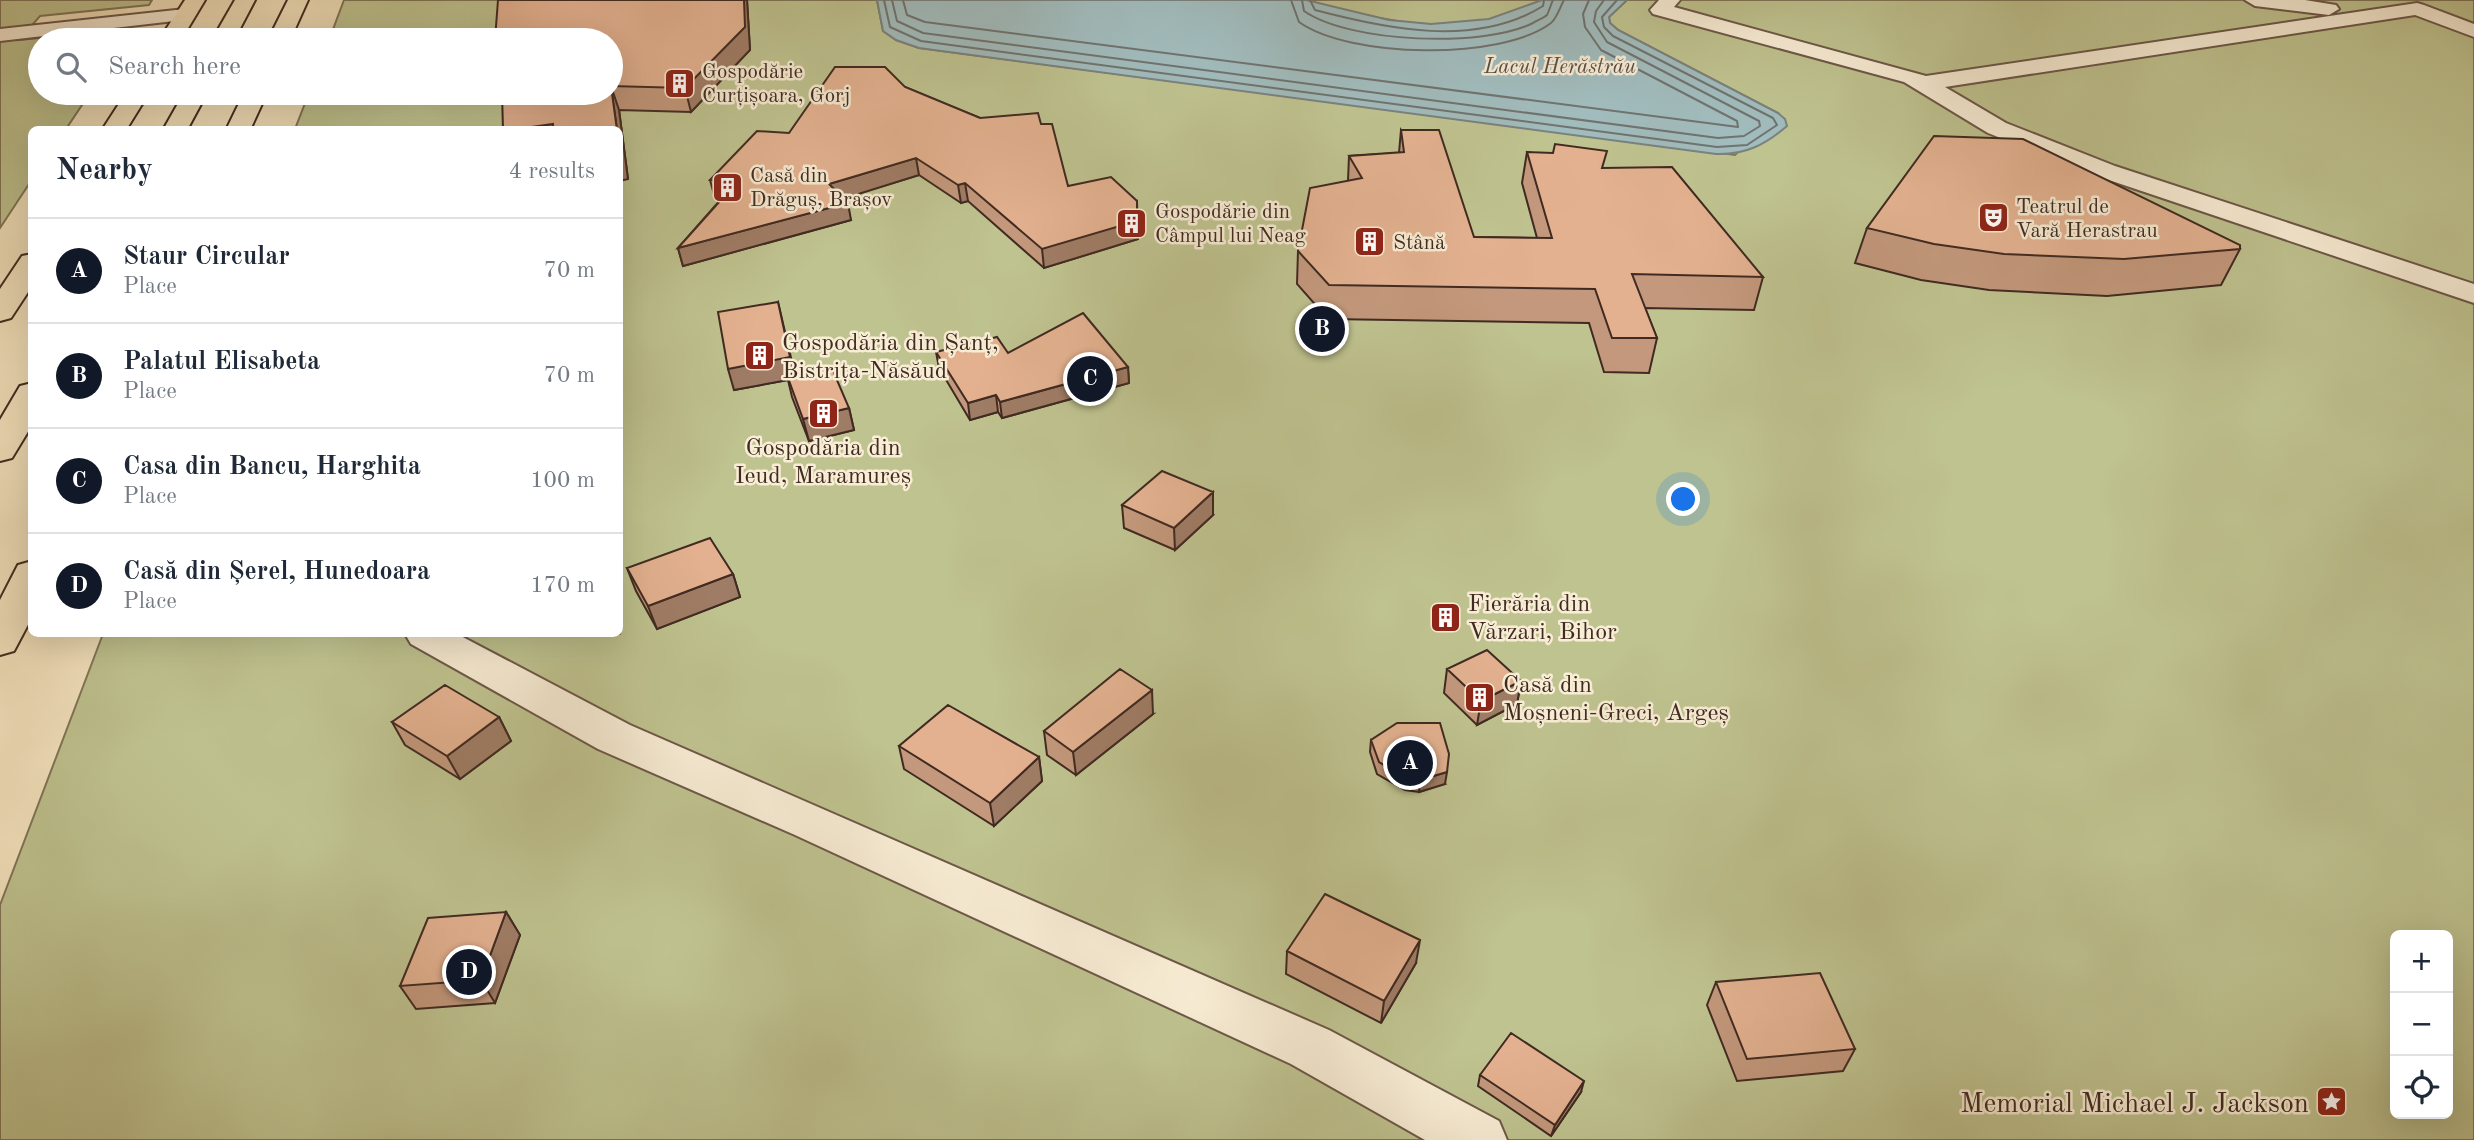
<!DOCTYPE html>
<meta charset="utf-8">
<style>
body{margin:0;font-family:"Old Standard TT",serif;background:#f2f2f3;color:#1f2937}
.controls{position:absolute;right:21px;bottom:21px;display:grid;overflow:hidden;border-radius:10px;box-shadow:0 7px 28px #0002}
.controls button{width:63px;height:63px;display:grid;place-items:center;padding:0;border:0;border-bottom:2px solid #e0e1e3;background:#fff;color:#1f2937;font:35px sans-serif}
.you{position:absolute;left:1684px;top:500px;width:24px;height:24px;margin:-18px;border:5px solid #fff;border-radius:50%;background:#1a73e8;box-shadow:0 0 0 10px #1a73e833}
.badge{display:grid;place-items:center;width:46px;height:46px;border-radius:50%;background:#111827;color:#fff;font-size:23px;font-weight:700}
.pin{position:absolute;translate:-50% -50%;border:4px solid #fff;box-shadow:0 2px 7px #0006}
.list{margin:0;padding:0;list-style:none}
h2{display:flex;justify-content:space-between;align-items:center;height:91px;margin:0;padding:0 28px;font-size:30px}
h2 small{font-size:23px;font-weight:400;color:#747a83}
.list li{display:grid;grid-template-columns:46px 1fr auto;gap:21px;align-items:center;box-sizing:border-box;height:105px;padding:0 28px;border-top:2px solid #e0e1e3}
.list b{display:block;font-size:26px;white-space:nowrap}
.list p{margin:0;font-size:23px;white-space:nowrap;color:#747a83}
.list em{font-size:23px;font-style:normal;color:#747a83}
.icon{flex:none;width:38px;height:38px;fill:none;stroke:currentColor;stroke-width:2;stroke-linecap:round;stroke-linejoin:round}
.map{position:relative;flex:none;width:2474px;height:1140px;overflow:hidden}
.search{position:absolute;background:#fff;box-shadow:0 7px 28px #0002;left:28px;top:28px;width:595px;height:77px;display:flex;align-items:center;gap:18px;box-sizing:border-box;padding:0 24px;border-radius:38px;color:#747a83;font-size:26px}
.panel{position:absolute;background:#fff;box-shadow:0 7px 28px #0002;left:28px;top:126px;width:595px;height:511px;border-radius:10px}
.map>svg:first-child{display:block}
.green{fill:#bfc390;stroke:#807658;stroke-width:2;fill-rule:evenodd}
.water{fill:#a1bcbd;stroke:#7a827f;stroke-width:2}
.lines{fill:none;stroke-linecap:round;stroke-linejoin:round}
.shore{stroke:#70736f;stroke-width:2}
.street-casing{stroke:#6d5848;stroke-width:4}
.primary-casing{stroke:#402a21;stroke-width:4}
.street{fill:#f8edd5;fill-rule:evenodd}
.primary{fill:#f4e4bf;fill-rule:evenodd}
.wall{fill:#c3987c;stroke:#402a21;stroke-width:2}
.shaded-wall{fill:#9f7c65;stroke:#402a21;stroke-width:2}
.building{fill:#e3b190;stroke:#402a21;stroke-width:2}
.labels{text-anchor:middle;stroke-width:5;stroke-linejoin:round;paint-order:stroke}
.far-water-label{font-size:21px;font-style:italic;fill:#584e48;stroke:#f8edd5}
.far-poi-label{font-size:21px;fill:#402a21;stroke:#f8edd5;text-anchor:start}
.poi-label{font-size:24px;fill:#402a21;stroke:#f8edd5;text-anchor:start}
.near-poi-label{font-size:28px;fill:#402a21;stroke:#f8edd5;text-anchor:end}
</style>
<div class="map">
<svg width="2474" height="1140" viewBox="0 0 2474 1140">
<rect width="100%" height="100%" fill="#f4e4bf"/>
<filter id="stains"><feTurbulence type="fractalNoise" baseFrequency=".00286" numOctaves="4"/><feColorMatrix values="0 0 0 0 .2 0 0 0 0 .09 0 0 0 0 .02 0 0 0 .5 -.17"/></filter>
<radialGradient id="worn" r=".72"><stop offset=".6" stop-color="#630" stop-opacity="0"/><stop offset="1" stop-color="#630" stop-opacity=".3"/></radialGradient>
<path class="green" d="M0,0h152l-3,5 -109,11 -21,24 113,-11 -7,11h-85v53h50l-24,36 -34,1 -1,51 -31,47z
M344,0h533l6,31 13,9 23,8 816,107 43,-42 -160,-83 -8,-7 -1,-6 18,-17h847v1140h-2474v-235l103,-271h517v-504l-325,-1 14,-36h302v-53h-282zM2395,935h53v179h-53z
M1306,0h236c-69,44 -164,20 -236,0z"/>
<path class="water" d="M877,0h429l83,20 42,4 58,-5 53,-19h85l-18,17 1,6 8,7 160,83 7,6 2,7c-22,19 -42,29 -71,28l-797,-106 -23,-8 -13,-9z"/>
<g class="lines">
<path class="shore" d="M884,0l6,27 31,14 796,106 30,-2 30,-20 -4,-7 -160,-82 -9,-9 -2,-10 15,-17
M892,0l5,21 26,12 795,105 26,-2 16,-10 -1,-5 -152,-79 -13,-20 2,-11 8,-11
M903,0l4,15 18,7 813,105 -1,-6 -136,-71 -16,-23 -2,-13 6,-14
M1291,0l8,22c50,36 202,39 252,1 6,-5 9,-16 13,-23
M1302,0l2,11c46,32 179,37 229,12 4,-3 11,-5 14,-8 2,-4 4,-11 6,-15
M1310,0l5,10c72,19 161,38 228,-4l1,-6"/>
<defs>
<path id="street" d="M1659,0h21l-6,7 252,69 491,-73 7,2 50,19v13l-59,-22 -470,72 61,36 109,43 359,118v19l-377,-127 -109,-43 -84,-51 -251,-68 -3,-4z
M2245,0h60l31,5 3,4 -10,6 -74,-9z
M185,9l7,2 3,4 -3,4 -192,22v-12z
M405,634h52l173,91 699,305 170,91 8,19h-82l-134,-76 -496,-229 -197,-86 -187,-105z"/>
<path id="primary" d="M185,0h20l-24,40h-22z
M235,0h20l-21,40h-22z
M288,0h20l-18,40h-22z
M126,93h23l-23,37h-24z
M184,93h23l-20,37h-24z
M244,93h23l-17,37h-24z
M32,254v32l-21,32 -11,3v-32l22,-33z
M32,383v42l-20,33 -12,3v-41l20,-34z
M32,561v56l-18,34 -14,4v-55l18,-35z"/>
</defs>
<use href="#street" class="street-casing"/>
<use href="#primary" class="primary-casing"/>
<use href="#street" class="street"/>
<use href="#primary" class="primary"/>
</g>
<path class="wall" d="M498,0h249l3,50 -59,62 -72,-2 9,69z
M905,87l75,31 61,6 27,62 70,33v20l-94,29 -76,-67 -7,2 -42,-28 -76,23 8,22 -168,46 -5,-18 44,-50h-7l-5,-18 79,-47z
M1401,130l73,107 63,1 -15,-55 5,-31 76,16 160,109 -9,33 -109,-2 12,30 -8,35 -45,-1 -15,-49 -261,-4 -31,-35 1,-33 50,-70 1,-25 50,-3z
M1867,228l373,21 -19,36 -114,11 -118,-6 -68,-10 -66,-17z
M936,352l72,1 120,14 1,16 -127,35 -4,-6 -28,8 -31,-52z
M795,374l54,34 5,22 -45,11 -17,-44 -4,-17 -54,10z
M1122,505l91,10 -38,35 -51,-22z
M627,568l106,6 7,23 -83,32 -21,-38z
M1447,669l74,12 -4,23 -40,21 -33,-32z
M1153,714l-77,61 -29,-20 -3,-24z
M499,717l12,24 -51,38 -55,-34 -13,-23z
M1371,740l74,44 -26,8 -14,-2 -28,-16 -7,-22z
M899,746l140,11 3,24 -48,45 -90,-57z
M506,912l14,23 -25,68 -79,6 -16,-23z
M1287,951l129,12 -35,60 -95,-49z
M1716,982l139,67 -12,22 -106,10 -30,-76z
M1480,1075l101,17 -30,44 -73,-50z"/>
<path class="shaded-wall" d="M744,0h3l3,50 -59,62 -6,-24z
M611,86l8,24 9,69 -8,2v-51h-3z
M553,124l2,6h-44z
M916,158l3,17 -86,27 -4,-18z
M965,183l3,18 -7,2 -3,-18z
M1137,201l1,38 -94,29 -2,-19z
M848,203l3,17 -168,46 -5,-18z
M778,302l18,77 -9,-4 1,5 -54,10 -6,-21z
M1128,367l1,16 -127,35 -2,-16z
M996,395l2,17 -28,8 -2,-17z
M849,408l5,22 -45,11 -6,-22z
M1213,492v23l-38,35 -1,-22z
M733,574l7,23 -83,32 -9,-23z
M1521,681l-4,23 -40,21 4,-24z
M1152,690l1,24 -77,61 -3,-23z
M499,717l12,24 -51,38 -13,-23z
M1039,757l3,24 -48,45 -4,-23z
M1447,772l-2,12 -26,8 1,-12z
M506,912l14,23 -25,68 -14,-23z
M1420,940l-4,23 -35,60 3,-22z
M1584,1081l-3,11 -30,44 4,-11z"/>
<path class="building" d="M498,0h246l1,27 -60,61 -74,-2 6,44h-64v-6l-42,6h-8l-1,-37h109v-53h-116z
M835,67h50l20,20 75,31 58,-5 3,11h11l16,62 43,-9 26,24v20l-95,28 -77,-66 -7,2 -42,-27 -87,26 19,19 -170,45 59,-66 -27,-2 47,-49 32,2z
M1401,130h38l35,107 78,1 -25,-86 26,1 2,-9 52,7 -5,17 70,-1 91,110 -131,-3 25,64h-45l-17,-49 -266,-4 -31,-34 12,-63 52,-10 -13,-22 55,-4z
M1934,136l89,3 217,106v4l-116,10 -120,-5 -70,-10 -67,-16z
M778,302l12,55 -62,12 -10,-57z
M1083,313l45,54 -128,35 -4,-7 -28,8 -32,-51 61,-15 11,16z
M831,366l18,42 -46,11 -16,-44z
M1162,471l51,21 -39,36 -52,-23z
M710,538l23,36 -85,32 -21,-38z
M1487,650l34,31 -40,20 -34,-32z
M1120,669l32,21 -79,62 -29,-21z
M445,685l54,32 -52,39 -55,-34z
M948,705l91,52 -49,46 -91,-57z
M1397,723h43l9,31 -2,18 -27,8 -14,-2 -27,-16 -8,-22z
M1325,894l95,46 -36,61 -97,-50z
M506,912l-25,68 -81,6 28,-68z
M1820,973l35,76 -108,10 -31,-77z
M1511,1033l73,48 -29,44 -75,-50z"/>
<defs>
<symbol id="building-square" viewBox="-11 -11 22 22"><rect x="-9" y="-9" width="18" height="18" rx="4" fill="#8f2418" stroke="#f8edd5"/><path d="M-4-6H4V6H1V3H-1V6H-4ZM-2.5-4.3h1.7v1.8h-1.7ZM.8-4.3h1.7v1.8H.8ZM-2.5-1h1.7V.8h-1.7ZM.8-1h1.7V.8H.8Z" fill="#fff"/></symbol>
<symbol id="theatre-square" viewBox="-11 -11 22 22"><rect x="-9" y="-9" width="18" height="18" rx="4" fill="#8f2418" stroke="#f8edd5"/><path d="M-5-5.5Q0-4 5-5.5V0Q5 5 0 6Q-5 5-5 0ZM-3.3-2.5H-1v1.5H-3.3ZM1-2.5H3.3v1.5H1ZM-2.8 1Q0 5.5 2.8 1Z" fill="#fff"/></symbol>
<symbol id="sight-square" viewBox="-11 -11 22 22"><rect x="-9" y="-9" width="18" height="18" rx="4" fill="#8f2418" stroke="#f8edd5"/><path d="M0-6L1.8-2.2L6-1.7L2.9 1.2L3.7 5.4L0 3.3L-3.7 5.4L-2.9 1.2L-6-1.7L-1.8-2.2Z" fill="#fff"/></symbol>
</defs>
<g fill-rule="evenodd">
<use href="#building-square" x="662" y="66" width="35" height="35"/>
<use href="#building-square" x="710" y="170" width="35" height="35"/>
<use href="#theatre-square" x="1976" y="200" width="35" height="35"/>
<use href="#building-square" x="1114" y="206" width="35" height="35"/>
<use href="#building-square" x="1352" y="224" width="35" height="35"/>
<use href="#building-square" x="742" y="338" width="35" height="35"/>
<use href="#building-square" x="806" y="396" width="35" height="35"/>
<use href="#building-square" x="1428" y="600" width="35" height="35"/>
<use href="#building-square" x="1462" y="680" width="35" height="35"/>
<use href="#sight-square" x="2314" y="1084" width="35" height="35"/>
</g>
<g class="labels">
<g class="far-water-label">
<text x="1560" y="73">Lacul Herăstrău</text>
</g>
<g class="far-poi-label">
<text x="702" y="78">Gospodărie<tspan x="702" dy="24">Curțișoara, Gorj</tspan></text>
<text x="750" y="182">Casă din<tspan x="750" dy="24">Drăguș, Brașov</tspan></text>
<text x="2016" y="213">Teatrul de<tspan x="2016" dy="24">Vară Herastrau</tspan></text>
<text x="1155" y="218">Gospodărie din<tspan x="1155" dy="24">Câmpul lui Neag</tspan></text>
<text x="1393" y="249">Stână</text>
</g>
<g class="poi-label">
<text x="782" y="350">Gospodăria din Șanț,<tspan x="782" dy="28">Bistrița-Năsăud</tspan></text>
<text x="823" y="455" text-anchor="middle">Gospodăria din<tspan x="823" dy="28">Ieud, Maramureș</tspan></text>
<text x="1468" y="611">Fierăria din<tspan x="1468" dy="28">Vărzari, Bihor</tspan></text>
<text x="1503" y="692">Casă din<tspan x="1503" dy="28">Moșneni-Greci, Argeș</tspan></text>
</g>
<g class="near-poi-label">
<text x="2309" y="1112">Memorial Michael J. Jackson</text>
</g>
</g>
<rect width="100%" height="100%" filter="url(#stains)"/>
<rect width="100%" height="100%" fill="url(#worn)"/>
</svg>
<div class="controls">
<button>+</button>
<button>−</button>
<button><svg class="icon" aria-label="locate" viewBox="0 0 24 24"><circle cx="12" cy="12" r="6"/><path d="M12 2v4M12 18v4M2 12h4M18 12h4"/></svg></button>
</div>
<div class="you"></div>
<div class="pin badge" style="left:1410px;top:763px">A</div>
<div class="pin badge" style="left:1322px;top:329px">B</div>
<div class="pin badge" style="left:1090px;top:379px">C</div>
<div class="pin badge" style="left:469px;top:972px">D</div>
<div class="search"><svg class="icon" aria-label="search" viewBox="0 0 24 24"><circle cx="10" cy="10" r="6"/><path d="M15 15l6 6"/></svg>Search here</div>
<section class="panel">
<h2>Nearby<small>4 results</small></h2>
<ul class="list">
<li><span class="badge">A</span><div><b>Staur Circular</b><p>Place</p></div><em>70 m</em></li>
<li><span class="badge">B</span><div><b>Palatul Elisabeta</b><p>Place</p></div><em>70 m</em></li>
<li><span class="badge">C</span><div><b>Casa din Bancu, Harghita</b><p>Place</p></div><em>100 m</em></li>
<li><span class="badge">D</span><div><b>Casă din Șerel, Hunedoara</b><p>Place</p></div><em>170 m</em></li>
</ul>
</section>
</div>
